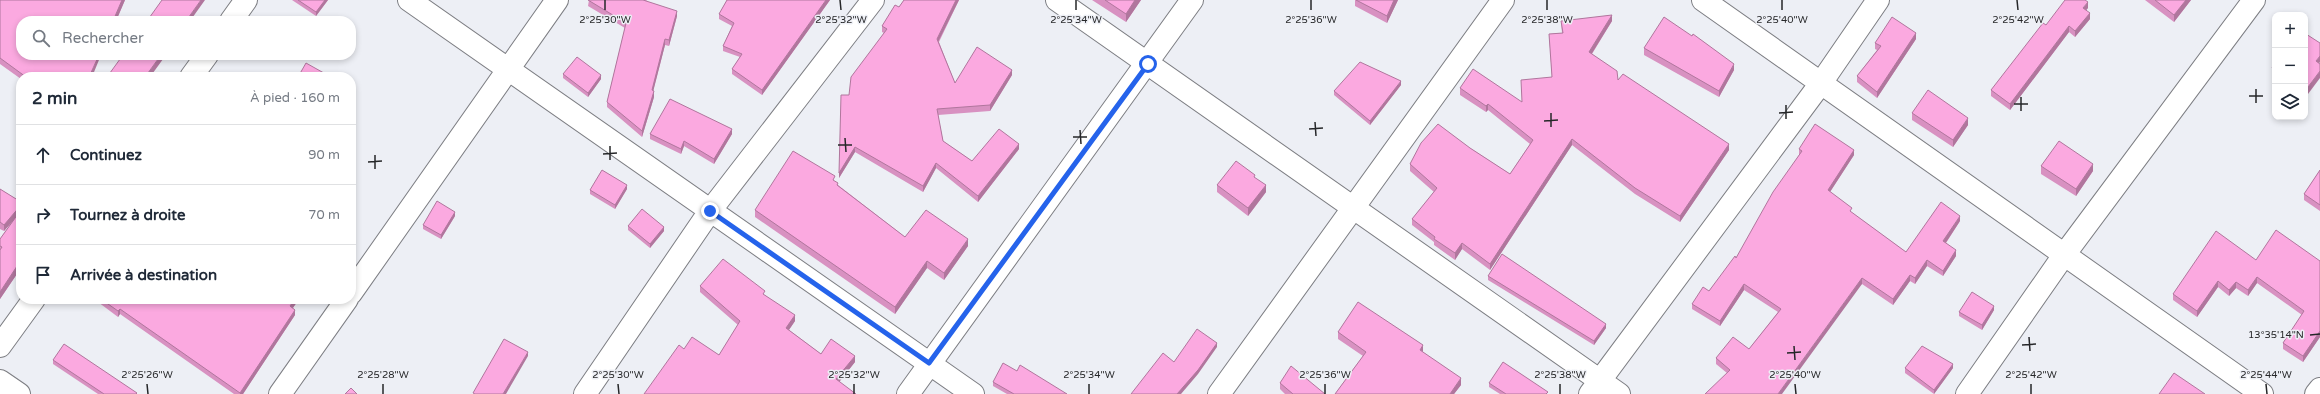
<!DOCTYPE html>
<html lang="fr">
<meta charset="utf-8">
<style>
body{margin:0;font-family:"Varela Round",sans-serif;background:#f6f6f7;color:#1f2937}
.controls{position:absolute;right:12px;top:12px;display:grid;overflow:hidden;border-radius:8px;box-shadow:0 2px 6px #0003}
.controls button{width:36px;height:36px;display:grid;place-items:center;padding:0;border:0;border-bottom:1px solid #e0e1e3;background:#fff;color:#1f2937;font:20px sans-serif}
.stop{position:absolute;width:12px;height:12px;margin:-9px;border:3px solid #2563eb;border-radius:50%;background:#fff}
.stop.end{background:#2563eb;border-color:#fff;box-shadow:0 1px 4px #0008}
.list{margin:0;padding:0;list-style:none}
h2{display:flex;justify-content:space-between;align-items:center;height:52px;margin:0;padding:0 16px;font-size:17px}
h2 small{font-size:13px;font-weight:400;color:#747a83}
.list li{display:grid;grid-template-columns:26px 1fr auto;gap:12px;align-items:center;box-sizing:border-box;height:60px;padding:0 16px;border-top:1px solid #e0e1e3}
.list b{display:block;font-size:15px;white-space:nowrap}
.list em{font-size:13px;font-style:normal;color:#747a83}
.icon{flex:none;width:22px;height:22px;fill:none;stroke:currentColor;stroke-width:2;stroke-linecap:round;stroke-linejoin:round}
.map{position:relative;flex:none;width:2320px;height:394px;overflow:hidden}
.search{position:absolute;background:#fff;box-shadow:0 2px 6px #0003;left:16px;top:16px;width:340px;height:44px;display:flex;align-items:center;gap:10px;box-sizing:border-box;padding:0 14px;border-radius:16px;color:#747a83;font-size:15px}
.panel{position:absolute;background:#fff;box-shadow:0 2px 6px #0003;left:16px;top:72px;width:340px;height:232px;border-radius:16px}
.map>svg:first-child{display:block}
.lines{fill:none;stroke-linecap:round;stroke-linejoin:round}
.street-casing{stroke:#7d7e83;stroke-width:24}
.street{stroke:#fff;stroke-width:22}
.wall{fill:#d891c1}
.shaded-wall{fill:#b0769d}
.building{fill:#fba9e0;stroke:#b0769d}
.route{stroke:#2563eb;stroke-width:5}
.ticks{fill:none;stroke:#262729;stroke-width:1.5}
.ticks-label{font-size:10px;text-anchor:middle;fill:#262729;stroke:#edeff5;stroke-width:3;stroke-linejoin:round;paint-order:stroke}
</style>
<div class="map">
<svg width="2320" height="394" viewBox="0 0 2320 394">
<rect width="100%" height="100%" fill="#edeff5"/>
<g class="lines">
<defs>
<path id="street" d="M409,0l564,394
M1057,0l562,394
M1703,0l559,394
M231,21l15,-21
M191,77l16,-22
M351,293l206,-293
M0,346l34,-47
M0,381l19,13
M280,394l67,-95
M585,394l125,-183 163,-211
M908,394l284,-394
M1219,394l284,-394
M1590,394l231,-311 57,-83
M1967,394l97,-139 190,-255
M2316,394l4,-5"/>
</defs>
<use href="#street" class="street-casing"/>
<use href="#street" class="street"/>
</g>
<path class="wall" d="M0,0h125l-9,21h-95l71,56h-71v2l-21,-15z
M292,0h36l-12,16z
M589,0h58l-1,1 31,15 -8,30 -4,-1 -12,46 1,6 -12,40 -35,-30v-5l18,-74 -37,-22z
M727,0h103l-68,95 -30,-21v-5l8,-12 -17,-6v-5l9,-20 -13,-7v-5z
M904,0h55l-20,42 16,41 57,-8 -22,36 -52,4 5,26 29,20 47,-12 -41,53 -42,-34 -13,24 -68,-40 -16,26 10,-83 35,-62 -2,-1v-6l17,-19z
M1092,0h49l-15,22z
M1355,0h43l-11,23 -32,-17z
M2145,0h46l-17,22z
M2088,8l-2,2 4,9 -15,18 -6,-5 -59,78 -19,-14v-6l55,-65z
M1561,21h51l-20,33 26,26 111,70 -49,72 -45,-28 -63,-49 -82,125 -28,-21 -7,11 -21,-15v-3l-22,-17v-6l22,-27 -24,-21v-7l60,-16 40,26 20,-30 -42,-34 -2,2 -26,-17v-7l62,14 30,-25 -3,-43 13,-1z
M1916,39l-39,59 -20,-16v-6l20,-26 -2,-1v-6z
M1644,48l90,22 -15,27 -75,-42z
M2275,63v14l-3,-2v-7z
M563,74l38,5 -13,18 -25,-19z
M1401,85l-31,40 -36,-30v-4z
M1912,113l56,12 -15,22 -41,-27z
M21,131v14l-4,-2v-4z
M650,134h82l-18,30 -30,-18 -3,8 -31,-15z
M1799,149l55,6 -24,37 22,21 54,39 54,-31 -14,22 10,13 -13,20 -16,-10 -12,18 -5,-3 -17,24 -31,-21 -135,89 -11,-9v-6l33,-9 29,-37 -34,-22 -24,36 -28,-17v-5l17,-13 27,-33 63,-103z
M2041,166l52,5 -17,25 -35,-22z
M2320,170v41l-16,-11v-6z
M835,181l3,4 67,52 63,9 -24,34 -17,-12 -32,46 -140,-97v-7z
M1217,185l49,7 -18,24 -31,-24z
M0,189l21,13v10l-3,3 3,1v52l-21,31v-60l13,-19 -9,11 -4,-2z
M627,189l-12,20 -25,-15v-4z
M455,216l-14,23 -18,-10v-4z
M628,226l36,5 -14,17 -22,-18z
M2256,260l64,1v76l-17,25 -20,-13v-6l19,-28 -45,-32 -9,13 -12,-8 -7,8 -11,-9 -21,30 -24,-17v-6z
M1488,276l118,52 -12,17 -106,-65z
M700,286l65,9 30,26 -6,9 32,24 34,8 -16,20 -155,-33 35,6 19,-30 -38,-33z
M94,299h205l-6,9 2,7 -52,79h-9l-114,-80 -2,3z
M1994,310l-12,20 -23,-14v-4z
M1338,332l85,20 38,33 -7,9h-119l28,-38 -25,-17z
M53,360l84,34h-39l-45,-30z
M1905,368h48l-19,26 -29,-21z
M993,382l74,12h-60l-14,-8z
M1280,383l45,11h-40l-5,-5z
M1489,383l59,11h-48l-11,-7z"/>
<path class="shaded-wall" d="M122,0h3l-9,21h-3z
M201,0h4l-15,21h-4z
M325,0h3l-12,16v-4z
M826,0h4l-68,95v-5z
M956,0h3l-22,44v-5z
M1135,0h6l-15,22v-8z
M1394,0h4l-11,23v-7z
M2186,0h5l-17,22v-7z
M2088,2v6l-5,6v-6z
M677,11v5l-8,30v-6z
M2090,13v6l-15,18v-6z
M1612,15v6l-23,37v-6z
M2069,26v6l-59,78v-6z
M1916,33v6l-39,59v-6z
M665,39v6l-13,51v-6z
M99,55h2l-9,22h-3z
M161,55h5l-16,22h-5z
M2320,56v6l-4,6v-7z
M1734,64v6l-15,27v-6z
M1012,70v5l-22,36v-6z
M2320,71v7l-15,20v-7z
M601,75v4l-13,18v-4z
M1401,81v4l-31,40v-4z
M654,91v6l-12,40v-6z
M1488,104v6l-2,2v-6z
M1968,118v7l-15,22v-7z
M732,129v5l-18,30v-5z
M1572,139v6l-82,125v-6z
M684,141v5l-3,8v-5z
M1019,144v5l-41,53v-6z
M1729,144v6l-49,72v-6z
M855,147v5l-16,26v-5z
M1854,150v5l-26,40v-5z
M936,163v5l-13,24v-6z
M2093,164v7l-17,25v-7z
M627,185v4l-12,20v-4z
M1266,185v7l-18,24v-8z
M21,205v7l-17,19v-6z
M455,212v4l-14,23v-4z
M1960,216v5l-17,26v-6z
M664,227v4l-14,17v-4z
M968,239v7l-24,34v-7z
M1462,243v6l-7,11v-7z
M1956,250v6l-13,20v-5z
M21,260v8l-21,31v-7z
M1927,260v6l-12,18v-6z
M927,261v7l-32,46v-7z
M1910,275v6l-17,24v-6z
M2257,277v6l-9,13v-6z
M1862,278v6l-80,110h-4z
M2218,281v6l-21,30v-6z
M2236,282v6l-7,8v-6z
M1744,284v6l-24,36v-5z
M295,299h4l-9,13v-6z
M1994,306v4l-12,20v-5z
M120,309v5l-2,3v-6z
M295,310v5l-52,79h-3v-1z
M795,315v6l-9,13v-6z
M1606,324v4l-12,17v-4z
M2320,331v6l-17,25v-6z
M1217,343v4l-19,27 -17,20h-4z
M1423,345v7l-3,-2z
M528,352v4l-22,38h-3z
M855,356v6l-19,24v-7z
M1953,364v4l-19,26v-4z
M1461,378v7l-7,9h-4z"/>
<path class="building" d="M0,0h122l-9,21h-92v34h78l-10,22h-63l-26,-19z
M162,0h39l-15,21h-39z
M298,0h27l-9,12z
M588,0h55l34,11 -8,29 -4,-1 -13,51 2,1 -12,40 -35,-29 19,-79z
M727,0h99l-64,90 -30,-21 10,-15 -19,-8 11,-23 -15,-9z
M904,0h52l-19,39 18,44 22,-36 35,23 -22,35 -53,4 6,32 29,20 27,-32 20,15 -41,52 -42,-33 -13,23 -68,-39 -16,26 2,-78h8l2,-18 36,-48 -5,-3 13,-21 4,2z
M1105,0h30l-9,14z
M1356,0h38l-7,16z
M2065,0h20l3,2 -5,6 7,5 -15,18 -6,-5 -59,78 -19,-14 52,-67 3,2z
M2155,0h31l-12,15z
M1612,15l-23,37 28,19 1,9 5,-6 106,70 -49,72 -45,-28 -63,-49 -82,125 -28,-21 -7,10 -21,-14 1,-2 -23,-18 25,-31 -27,-24 11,-21 17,-19 32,24 40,26 23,-34 -45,-36 -2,2 -26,-18 13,-19 49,33 -1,-22 31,-3 -3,-43 14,-1 -2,-12z
M1664,17l28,19 1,-2 41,30 -15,27 -75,-43z
M1892,17l24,16 -39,59 -20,-16 24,-30 -6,-3z
M2306,34l14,9v13l-4,5 4,3v7l-15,20v-55z
M123,55h38l-16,22h-38z
M577,57l24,18 -13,18 -25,-19z
M1360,62l41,19 -31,40 -36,-30z
M306,63l25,14h-33z
M2275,63v7l-3,-2z
M1928,90l40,28 -15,22 -41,-27z
M670,99l62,30 -18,30 -30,-18 -3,8 -31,-15z
M1815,124l39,26 -26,40 24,18 -2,3 56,41 35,-50 19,14 -17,25 13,9 -13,21 -16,-11 -12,18 -5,-3 -17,24 -31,-21 -84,116h-73l25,-24 -14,-12 17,-21 16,12 32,-40 -37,-25 -24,37 -28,-17 11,-17 6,4 26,-35 1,2 37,-66 29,-41 -3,-2z
M21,131v10l-4,-2z
M2059,141l34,23 -17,25 -35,-23z
M793,151l42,25 -2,4 5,3 -1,2 68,52 21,-27 42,29 -24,34 -17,-12 -32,46 -140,-97z
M1236,161l19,14 -1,2 12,8 -18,23 -31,-23z
M602,170l25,15 -12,20 -25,-15z
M2320,170v35l-16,-11z
M0,189l21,13v3l-17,20 -4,-3z
M437,201l18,11 -14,23 -18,-10z
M642,209l22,18 -14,17 -22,-18z
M18,214l3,2v44l-21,32v-42l2,-3 -2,-1v-7z
M2276,230l44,31v70l-17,25 -20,-13 21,-32 -47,-34 -9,13 -12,-8 -7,8 -11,-9 -21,30 -24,-17 43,-63 40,29z
M1502,254l104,70 -12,17 -106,-65z
M723,259l42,32 -2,3 32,21 -9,13 35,26 10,-15 24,17 -19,23 20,15h-212l35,-49 5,4 8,-12 27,18 21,-34 -40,-35z
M1972,292l22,14 -12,19 -23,-13z
M101,299h194l-5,7 5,4 -55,83 -120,-84 -2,2z
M1358,302l65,43 -3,5 41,28 -11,16h-115l31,-42 -28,-20z
M1197,329l20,14 -19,27 -21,24h-46l32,-41 11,9z
M504,339l24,13 -25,42h-28l-2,-1z
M64,344l73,49 -1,1h-32l-51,-34z
M1922,346l31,18 -19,26 -29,-22z
M1503,362l45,30 -2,2h-40l-17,-11z
M1003,363l14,8 3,-6 47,29h-53l-21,-12z
M1291,366l34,28h-32l-13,-11z
M2174,373l31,21h-46z
M351,388l6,6h-12z"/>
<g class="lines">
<path class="route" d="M710,211l219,152 219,-299"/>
</g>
<path class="ticks" d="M605,0v10M840,0l1,10M1076,0v10M1311,0v10M1547,0v10M1782,0v10M2017,0l1,10M2256,89v14M2249,96h14M2021,97v14M2014,104h14M1786,105v14M1551,113v14M1779,113l14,-1M1544,121l14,-1M1315,122l1,14M1309,129l14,-1M1080,130l1,14M1073,137h14M845,138l1,14M838,145h14M610,146v14M603,154l14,-1M375,155v14M368,162l14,-1M2310,335l10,-1M2029,337l1,14M2022,345l14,-1M1794,346l1,14M1787,353l14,-1M147,384l1,10M383,384v10M618,384l1,10M854,384v10M1089,384v10M1325,384v10M1560,384v10M1795,384l1,10M2031,384v10M2266,384l1,10"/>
<g class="ticks-label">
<text x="605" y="23">2°25'30"W</text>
<text x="841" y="23">2°25'32"W</text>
<text x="1076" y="23">2°25'34"W</text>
<text x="1311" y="23">2°25'36"W</text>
<text x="1547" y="23">2°25'38"W</text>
<text x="1782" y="23">2°25'40"W</text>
<text x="2018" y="23">2°25'42"W</text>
<text x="2276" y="338">13°35'14"N</text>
<text x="147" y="378">2°25'26"W</text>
<text x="383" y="378">2°25'28"W</text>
<text x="618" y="378">2°25'30"W</text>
<text x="854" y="378">2°25'32"W</text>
<text x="1089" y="378">2°25'34"W</text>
<text x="1325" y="378">2°25'36"W</text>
<text x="1560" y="378">2°25'38"W</text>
<text x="1795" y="378">2°25'40"W</text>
<text x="2031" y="378">2°25'42"W</text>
<text x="2266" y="378">2°25'44"W</text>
</g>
</svg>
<div class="controls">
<button>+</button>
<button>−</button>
<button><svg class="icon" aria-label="layers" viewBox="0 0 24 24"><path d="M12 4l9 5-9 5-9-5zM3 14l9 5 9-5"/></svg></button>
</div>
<div class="stop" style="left:1148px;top:64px"></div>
<div class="stop end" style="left:710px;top:211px"></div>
<div class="search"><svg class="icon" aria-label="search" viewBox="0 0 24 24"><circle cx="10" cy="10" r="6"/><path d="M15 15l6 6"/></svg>Rechercher</div>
<section class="panel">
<h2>2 min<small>À pied · 160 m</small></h2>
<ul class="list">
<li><svg class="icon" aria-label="ahead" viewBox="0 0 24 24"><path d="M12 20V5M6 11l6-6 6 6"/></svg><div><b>Continuez</b></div><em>90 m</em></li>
<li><svg class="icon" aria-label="right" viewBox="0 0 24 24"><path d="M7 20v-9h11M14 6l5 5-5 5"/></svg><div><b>Tournez à droite</b></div><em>70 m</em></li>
<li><svg class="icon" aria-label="arrive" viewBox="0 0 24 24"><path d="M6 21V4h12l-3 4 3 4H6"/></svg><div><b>Arrivée à destination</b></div></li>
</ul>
</section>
</div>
